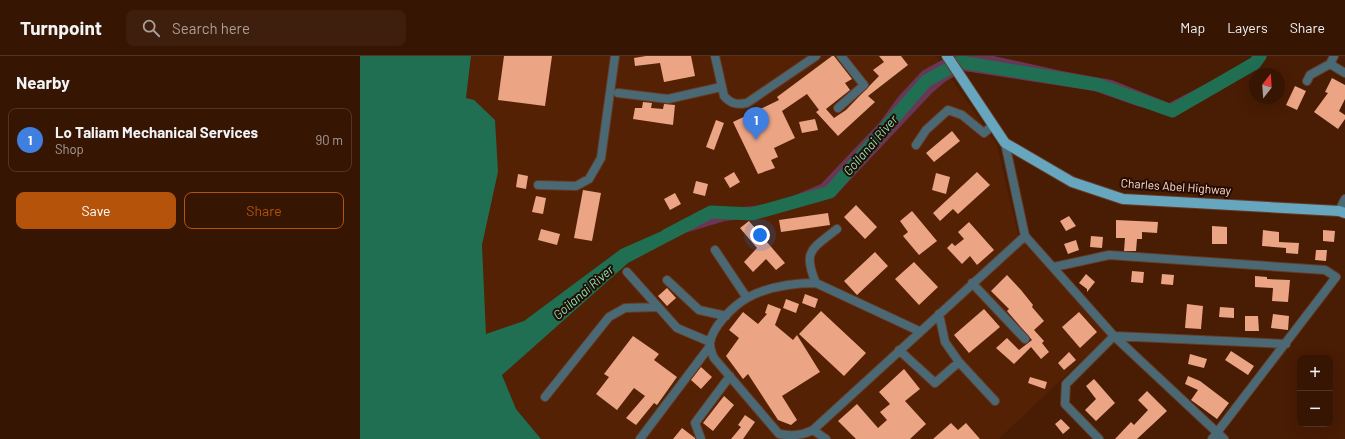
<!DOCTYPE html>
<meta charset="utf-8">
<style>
body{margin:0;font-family:Barlow,sans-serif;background:#3e1e0d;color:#f1f3f6}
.controls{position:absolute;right:12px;bottom:12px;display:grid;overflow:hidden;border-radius:8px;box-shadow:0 4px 16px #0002}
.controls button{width:36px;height:36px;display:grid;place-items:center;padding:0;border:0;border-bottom:1px solid #513425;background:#371503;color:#f1f3f6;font:20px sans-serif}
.compass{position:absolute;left:889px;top:12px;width:36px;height:36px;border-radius:50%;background:#371503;box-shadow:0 4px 16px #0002;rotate:17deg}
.you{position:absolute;left:400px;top:179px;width:14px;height:14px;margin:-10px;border:3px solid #fff;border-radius:50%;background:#1a73e8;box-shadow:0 0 0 6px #1a73e833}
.badge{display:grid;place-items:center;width:26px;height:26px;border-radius:50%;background:#b45309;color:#fff;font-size:13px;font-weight:700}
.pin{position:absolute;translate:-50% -33px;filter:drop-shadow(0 1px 2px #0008)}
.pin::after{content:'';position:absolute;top:21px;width:14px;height:12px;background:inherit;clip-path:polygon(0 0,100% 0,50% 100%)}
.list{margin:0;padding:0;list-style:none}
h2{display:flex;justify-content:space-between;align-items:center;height:52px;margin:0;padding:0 16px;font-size:17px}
h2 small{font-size:13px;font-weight:400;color:#aa9f9a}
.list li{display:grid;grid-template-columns:26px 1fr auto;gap:12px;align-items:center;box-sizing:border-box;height:64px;margin:0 8px 8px;padding:0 8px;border:1px solid #513425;border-radius:8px}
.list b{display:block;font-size:15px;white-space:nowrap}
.list p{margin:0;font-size:13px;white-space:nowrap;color:#aa9f9a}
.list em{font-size:13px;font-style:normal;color:#aa9f9a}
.actions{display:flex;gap:8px;padding:12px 16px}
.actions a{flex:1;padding:9px 0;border:1px solid #b45309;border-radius:8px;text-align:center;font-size:14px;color:#b45309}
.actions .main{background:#b45309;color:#fff}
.icon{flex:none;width:22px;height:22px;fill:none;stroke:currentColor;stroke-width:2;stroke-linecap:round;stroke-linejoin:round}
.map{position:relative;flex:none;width:985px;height:383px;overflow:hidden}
header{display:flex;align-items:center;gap:24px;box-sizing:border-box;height:56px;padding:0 20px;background:#371503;border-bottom:1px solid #513425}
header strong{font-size:19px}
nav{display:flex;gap:22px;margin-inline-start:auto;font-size:14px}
.search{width:280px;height:36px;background:#3e1e0d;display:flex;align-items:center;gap:10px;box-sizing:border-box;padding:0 14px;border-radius:8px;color:#aa9f9a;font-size:15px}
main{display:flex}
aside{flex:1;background:#371503}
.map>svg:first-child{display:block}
.built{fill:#542105}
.green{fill:#693755}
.water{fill:#206f53}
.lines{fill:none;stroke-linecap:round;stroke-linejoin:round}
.river{stroke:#206f53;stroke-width:13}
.building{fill:#eba484}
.minor-casing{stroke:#653b24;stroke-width:10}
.major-casing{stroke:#653b24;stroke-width:12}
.minor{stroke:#4b6975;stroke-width:8}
.major{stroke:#66a6bf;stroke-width:10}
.labels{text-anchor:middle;stroke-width:4;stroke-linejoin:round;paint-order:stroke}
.street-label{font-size:12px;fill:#fbddcf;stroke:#250b02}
.water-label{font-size:13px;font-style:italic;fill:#7be7ba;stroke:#250b02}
</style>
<header>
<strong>Turnpoint</strong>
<div class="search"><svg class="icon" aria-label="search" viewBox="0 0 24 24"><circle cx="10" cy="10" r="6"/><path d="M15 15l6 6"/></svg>Search here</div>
<nav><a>Map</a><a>Layers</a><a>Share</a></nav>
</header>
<main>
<aside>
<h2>Nearby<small></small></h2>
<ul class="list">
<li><span class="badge" style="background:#3f7fe0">1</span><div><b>Lo Taliam Mechanical Services</b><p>Shop</p></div><em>90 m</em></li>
</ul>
<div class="actions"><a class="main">Save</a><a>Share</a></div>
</aside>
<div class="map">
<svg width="985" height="383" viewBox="0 0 985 383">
<rect width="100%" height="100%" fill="#491c04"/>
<path class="built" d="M111,0h465l61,89 21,90 90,100 -109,104h-458l-25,-30 -30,-75 -4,-89 16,-73 -32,-74z"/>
<path class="green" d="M589,0h45l68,15 50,9 57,23 83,-43 2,-4h13l-6,8 -85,52 -39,-10 -43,-15 -130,-20 -18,10 -14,12 -97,103 -69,20 -41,5 -40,12 -5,-10 28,-13 66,-6 47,-20 59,-62 18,-25 24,-26z"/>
<path class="water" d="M0,0h111l-5,42 8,2 21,20 3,52 -16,73 4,89 38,-13 97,-72 59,-26 5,10 -57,30 -126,112 14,34 25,30h-181z"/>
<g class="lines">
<path class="river" d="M307,179l44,-23 41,2 78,-22 96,-111 35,-19 138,23 73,26 83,-48 5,-7"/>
</g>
<path class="building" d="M144,0h48l-7,50 -47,-6z
M286,0h45l4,20 -31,6 -4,-19 -25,3 -1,-8z
M472,0h2l18,23 -7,4 5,7 -24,19 8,9 12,-8 33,-34 -6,-6 11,-8 -5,-6h22l7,9 -40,31 7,6 -37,34 -22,-24 3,-2 -12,-16 -25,17 13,27 -21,10 4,9 -7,3 4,8 -17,6 -25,-52 46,-22 -2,-3z
M972,22l13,7v14l-6,12 6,4v4l-7,10 -24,-17 14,-19 -3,-1z
M935,30l11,5 -9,19 -11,-5z
M283,46l9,1 -1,5 12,1 1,-5 11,1 -2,20 -40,-6 2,-11h7z
M455,63l3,11 -16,3 -3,-11z
M356,64l8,3 -10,27 -8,-3z
M592,75l8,10 -26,21 -8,-9z
M374,116l6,10 -10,6 -6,-10z
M617,116l13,13 -32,29 -5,-5 -13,12 -7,-8z
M576,117l14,4 -4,17 -14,-4z
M158,118l10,2 -2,13 -10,-2z
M336,125l12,3 -3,12 -12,-3z
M223,134l18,3 -9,48 -18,-3z
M315,137l6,11 -11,6 -6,-11z
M176,140l10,2 -3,16 -11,-2z
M496,149l21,22 -12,12 -21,-22z
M552,155l25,30 -18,14 -16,-19 5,-4 -8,-11z
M468,157l2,12 -49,7 -2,-12z
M709,160l7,10 -10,5 -6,-10z
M756,164l42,2 -1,11 -15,-1v7h-5l-1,12h-12l1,-13h-9z
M389,165l36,42 -9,7 -10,-11 -13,13 -9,-10 13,-14 -17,-20z
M609,166l25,28 -17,15 -7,-9 -8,8 -15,-16 5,-5 3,3 9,-7 -6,-7z
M852,170l15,1v17h-15z
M181,173l19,5 -3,11 -19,-5z
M903,174l16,2v10l20,1 -1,11 -12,-1v-5l-24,-2z
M963,174l12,1 -1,11 -11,-1z
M731,180l12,1 -1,11 -12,-1z
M716,184l3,10 -11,4 -4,-10z
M956,194h11l-1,11 -11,-1z
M515,196l13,14 -31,29 -13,-14z
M554,206l24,25 -19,18 -24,-26z
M772,215l12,1 -1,11 -12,-1z
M726,218l9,8 -8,10v-3l-8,-6z
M802,218l12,1 -1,10 -12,-1z
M647,219l14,15 12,15 -1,2 12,14 -10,9 10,11 -2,2 7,9 -8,7 -10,-12 -17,17 -18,-16 11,-10 12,12 13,-10 -25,-29 2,-2 -18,-18z
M895,220l12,1v2l23,1 -2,22 -16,-1 1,-13 -18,-1z
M307,232l9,10 -9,8 -9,-10z
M445,238l13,5 -3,9 -13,-5z
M426,243l13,5 -3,9 -13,-5z
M408,248l13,5 -6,16 18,15 4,-5 23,37 -38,24 15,24 -6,5 -13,-5 -30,-46 -5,5 -17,-23 13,-18 -10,-8 14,-18 15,12 9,-10 -2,-1z
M827,248l16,2 -2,23 -16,-1z
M860,251l14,1v10l-15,-1z
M624,253l16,18 -31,26 -15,-18z
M461,255l45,42 -22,23 -45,-42z
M719,256l18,20 -17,16 -18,-21z
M913,258l16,2 -1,14 -17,-2z
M885,260h13l1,15h-14z
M273,280l26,18 -5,6 23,17 -20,28 -3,-2 -18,22 -10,-7 19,-22 -11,-8 -17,22 -21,-16 13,-17 -5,-3z
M871,295l23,15 -6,9 -23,-15z
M709,296l7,8 -12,10 -6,-7z
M830,298l17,5 -3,9 -16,-4z
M341,311l11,10 -11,12 -10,-9z
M544,313l16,20 -15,12 21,23 -16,15h-54l-18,-18 19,-17 21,24 9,-8 -7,-8 10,-8 -11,-12z
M828,320l12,5 29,22 -12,16 -26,-19 7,-10 -13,-6z
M670,321l17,5 -2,7 -17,-6z
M734,323l21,24 -19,18 -11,-11 11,-11 -10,-13z
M787,335l20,20 -30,28h-22l16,-17 3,3 14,-15 -10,-10z
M364,340l10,9 -21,26 -10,-8z
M385,359l10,7 -12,17h-12l10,-12 -3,-2z
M701,363l9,9 -7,6 -8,-10z
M591,367l7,7 8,-7 14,16h-47z
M322,372l13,10v1h-22z"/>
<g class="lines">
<defs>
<path id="minor" d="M355,0l9,40c7,8 13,9 23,7l69,-47
M974,0l-4,8 15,9
M947,25l3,-6 20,-11
M258,37l50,6 53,-12
M478,52l26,-23 -23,-29
M556,89l10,-15 22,-20 14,5 22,18 9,-8
M178,129l38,1 13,-7 12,-21 14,-102
M979,155l6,-12
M665,180l89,100 110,103
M355,194l32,48
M694,211l55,-12 216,15 11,7 -124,162
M267,216l50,56 33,14
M307,224l32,30 27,6
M456,227c-14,-32 -4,-34 21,-54
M612,227l53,56
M579,258l6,28 14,20 36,39
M559,275l-103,-48c-22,0 -49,4 -69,15 -14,8 -35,29 -37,45 0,5 2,11 4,15l65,76c12,2 22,2 34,-4l212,-194 -20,-93
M539,294l36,33 24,-21
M185,341l64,-80 16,-9 33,-1
M453,374l13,9
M280,383l70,-93
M341,383l-6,-16 35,-47
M739,383l-34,-35 1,-20 48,-48 172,8"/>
<path id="major" d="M587,0l58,87 67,39 51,17 216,12 6,2"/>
</defs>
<use href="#minor" class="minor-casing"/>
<use href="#major" class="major-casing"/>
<use href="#minor" class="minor"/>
<use href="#major" class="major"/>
</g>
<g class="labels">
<g class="street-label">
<text transform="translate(816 131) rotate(4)" y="4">Charles Abel Highway</text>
</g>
<g class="water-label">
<text transform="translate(510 89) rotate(-49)" y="5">Goilanai River</text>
<text transform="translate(223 236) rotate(-41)" y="5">Goilanai River</text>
</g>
</g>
</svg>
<div class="controls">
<button>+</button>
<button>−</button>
</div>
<svg class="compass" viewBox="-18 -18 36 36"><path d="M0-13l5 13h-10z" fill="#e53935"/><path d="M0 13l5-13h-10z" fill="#aa9f9a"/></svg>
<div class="you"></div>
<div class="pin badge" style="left:396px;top:84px;background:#3f7fe0">1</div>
</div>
</main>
